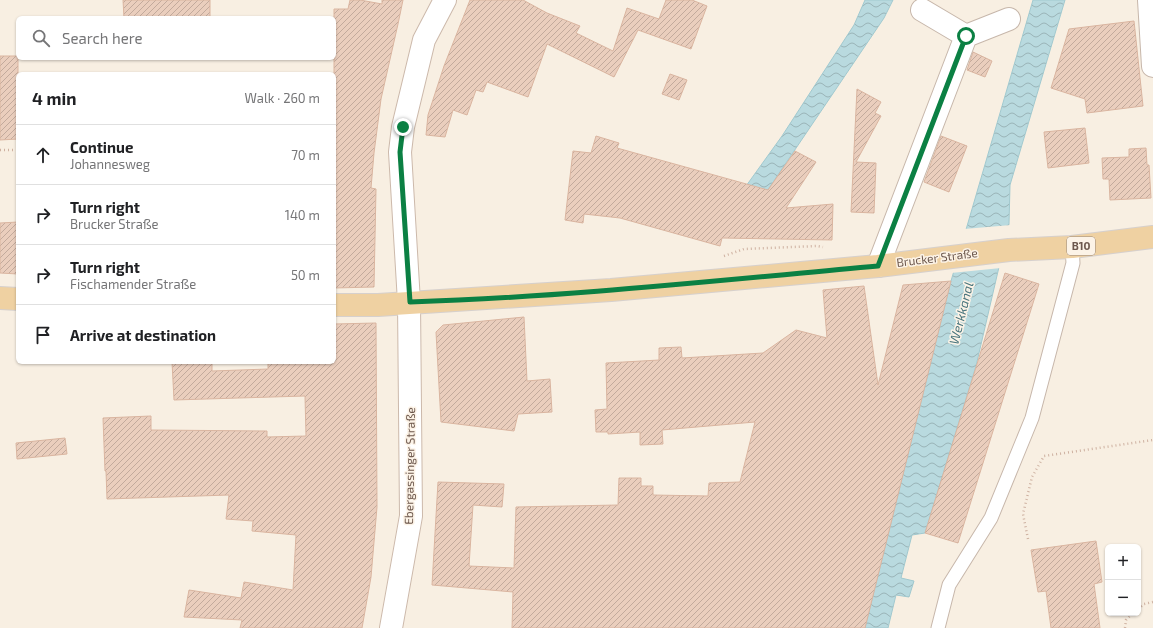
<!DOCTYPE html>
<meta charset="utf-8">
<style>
body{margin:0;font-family:"Exo 2",sans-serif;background:#f2f2f2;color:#202124}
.controls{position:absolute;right:12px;bottom:12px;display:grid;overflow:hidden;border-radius:6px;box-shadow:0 1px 3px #0004}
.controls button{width:36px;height:36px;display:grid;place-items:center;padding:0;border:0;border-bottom:1px solid #e0e0e0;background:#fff;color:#202124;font:20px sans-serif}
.stop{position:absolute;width:12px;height:12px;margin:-9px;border:3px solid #0b8043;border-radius:50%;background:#fff}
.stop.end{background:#0b8043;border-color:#fff;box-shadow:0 1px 4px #0008}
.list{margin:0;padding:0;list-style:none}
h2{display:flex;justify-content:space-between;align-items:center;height:52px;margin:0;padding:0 16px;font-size:17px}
h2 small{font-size:13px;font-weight:400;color:#757577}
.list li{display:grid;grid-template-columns:26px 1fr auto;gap:12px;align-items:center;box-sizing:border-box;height:60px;padding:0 16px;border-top:1px solid #e0e0e0}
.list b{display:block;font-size:15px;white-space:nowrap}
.list p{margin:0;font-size:13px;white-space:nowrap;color:#757577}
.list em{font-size:13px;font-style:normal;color:#757577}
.icon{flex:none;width:22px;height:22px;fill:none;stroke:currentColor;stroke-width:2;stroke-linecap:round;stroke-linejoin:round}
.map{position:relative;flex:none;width:1153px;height:628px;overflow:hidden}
.search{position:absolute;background:#fff;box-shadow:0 1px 3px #0004;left:16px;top:16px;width:320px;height:44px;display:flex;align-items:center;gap:10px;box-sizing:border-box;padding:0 14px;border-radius:6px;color:#757577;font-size:15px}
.panel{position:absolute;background:#fff;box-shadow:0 1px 3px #0004;left:16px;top:72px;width:320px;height:292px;border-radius:6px}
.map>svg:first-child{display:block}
.water{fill:url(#water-waves);stroke:#a1c9cf}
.pier{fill:#f8efe2}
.building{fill:url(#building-hatch);stroke:#dab5a0}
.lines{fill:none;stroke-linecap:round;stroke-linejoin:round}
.service-casing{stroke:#c7b7ab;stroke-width:15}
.minor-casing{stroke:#c7b7ab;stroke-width:24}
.secondary-casing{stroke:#ccb9ab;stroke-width:24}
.primary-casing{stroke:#d6d0cd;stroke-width:24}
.path{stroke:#ceb1a1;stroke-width:2.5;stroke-dasharray:1 3;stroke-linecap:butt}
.service{stroke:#fff;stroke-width:13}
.minor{stroke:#fff;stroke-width:22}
.secondary{stroke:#fff;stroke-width:22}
.primary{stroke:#efd1a2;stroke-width:22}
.route{stroke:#0b8043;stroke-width:5}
.labels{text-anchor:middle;stroke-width:3;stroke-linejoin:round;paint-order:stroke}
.shield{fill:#fcf3e7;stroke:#97867a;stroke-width:1}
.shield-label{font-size:11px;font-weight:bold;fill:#6c574c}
.street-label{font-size:12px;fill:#6c574c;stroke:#fcf3e7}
.water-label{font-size:13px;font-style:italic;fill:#49757d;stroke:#fcf3e7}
</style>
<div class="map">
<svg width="1153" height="628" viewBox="0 0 1153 628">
<defs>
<pattern id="water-waves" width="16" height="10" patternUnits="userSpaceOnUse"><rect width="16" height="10" fill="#b9dadf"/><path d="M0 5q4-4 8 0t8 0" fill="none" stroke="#9ab4b7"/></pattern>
<pattern id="building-hatch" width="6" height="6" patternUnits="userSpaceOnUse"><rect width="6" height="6" fill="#eacebd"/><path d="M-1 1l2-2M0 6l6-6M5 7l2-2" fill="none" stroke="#c2aa9c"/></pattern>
</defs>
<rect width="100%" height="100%" fill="#f8efe2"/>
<path class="water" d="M865,0h28l-9,18 -144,213 -22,-6 64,-89 72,-111z
M1033,0h32l-55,185 -1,39 -33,142 -51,167 -13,2 -11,43 13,3 -5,16 -13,-2 -8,33h-23l86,-347z"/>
<path class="pier" d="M1011,225l-10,43 -50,5 13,-44z"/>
<path class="building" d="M123,0h87v18h-86z
M350,0h10l22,4v-4h21l-5,24 -17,75 -7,54 -3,35 5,1 -2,98 -40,1v-279h14z
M470,0h53l24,13 33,13 -4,7 37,18 14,-43 32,11 7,-19h26l15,6 -16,43 -53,-19 -24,47 -67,-33 -19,53 -41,-15 -4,10 -7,-2 -9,25 -14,-5 -8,27 -19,-2 2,-20 16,-49z
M1134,21l9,85 -56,7 -2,-14 -34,-11 18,-59z
M973,52l19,9 -7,16 -18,-7z
M0,56h18v83l-18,1z
M670,74l17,6 -8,20 -17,-6z
M857,89l24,13 -6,11 6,3 -25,46 20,1 -2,50 -23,-1z
M1085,128l4,35 -41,5 -4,-36z
M596,136l23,7 -2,5 151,42 27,-39 21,11 -30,46 47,-4 -1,36 -110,-2 -2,8 -100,-28 -36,-4 -1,9 -18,-3 8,-69 18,2z
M941,136l26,10 -18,46 -25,-10z
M1146,148l1,17h2l2,33 -41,2 -1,-21h-6l-1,-21 27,-1v-8z
M18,222v52l-18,-1v-50z
M1005,273l34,11 -81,259 -33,-10z
M951,281l-86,347h-353l1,-36 -81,-7 6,-103 66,2 -2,23 -29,-2 -4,61 45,2 2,-61 102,-2 1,-27h22v8h12v9l55,1 1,-13 31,-1 15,-60 -93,8 1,14 -23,1v-13l-32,2v-2h-12l-1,-22 12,-1 -1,-46 53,-3v-12l22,-1 1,11 81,-5 33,-23 31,8 -4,-48 41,-4 14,99 25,-100z
M524,317l3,64 23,-2 2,33 -34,2 -4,17 -73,-9 -5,-90 7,-7z
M376,323l1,184 -6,70 -9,51h-122l2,-8 -58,-3 5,-27 52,8 3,-16 49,8 3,-55 -44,-4 1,-10 -27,-2 3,-24 -122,4 -1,-28h-1l-2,-53 48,-2v14l116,1v6l39,-1 -1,-40 -131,4 -2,-38h40v9l56,-2v-7h66v-38z
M65,438l2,16 -50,5 -1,-16z
M1096,541l6,41 -8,2 6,44h-49l-5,-37 -8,1 -7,-42z"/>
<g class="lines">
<defs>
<path id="service" d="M938,628l11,-43 42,-67 41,-100 41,-155 -1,-16"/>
<path id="minor" d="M1149,0l4,66
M922,10l44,26
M878,266l88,-230 43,-17"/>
<path id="secondary" d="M391,628l20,-112 -2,-214 -9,-150 3,-25 21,-87 21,-40"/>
<path id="primary" d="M0,298l18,1
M334,305h44l233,-15 267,-24 131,-16 63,-3 81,-10"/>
</defs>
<use href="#service" class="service-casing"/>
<use href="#minor" class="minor-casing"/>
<use href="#secondary" class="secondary-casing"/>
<use href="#primary" class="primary-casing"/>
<path class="path" d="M0,150h18
M724,256l20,-7 73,-3 6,1
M1028,539l-5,-25 9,-37 12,-21 109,-16
M1138,609l6,-5 9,-2
M1125,628l1,-8 7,-7"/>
<use href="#service" class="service"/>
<use href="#minor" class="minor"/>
<use href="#secondary" class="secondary"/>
<use href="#primary" class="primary"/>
</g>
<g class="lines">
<path class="route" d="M403,127l-3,25 10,150c156,-5 312,-22 468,-36l88,-230"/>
</g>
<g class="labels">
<rect class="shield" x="1067" y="237" width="28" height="18" rx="3"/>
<g class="shield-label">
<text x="1081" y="250">B10</text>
</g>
<g class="street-label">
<text transform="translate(937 258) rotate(-7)" y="4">Brucker Straße</text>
<text transform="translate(410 466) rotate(-89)" y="4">Ebergassinger Straße</text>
</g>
<g class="water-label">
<text transform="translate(961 313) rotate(-76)" y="5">Werkkanal</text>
</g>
</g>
</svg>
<div class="controls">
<button>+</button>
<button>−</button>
</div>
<div class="stop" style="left:966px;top:36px"></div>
<div class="stop end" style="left:403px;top:127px"></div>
<div class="search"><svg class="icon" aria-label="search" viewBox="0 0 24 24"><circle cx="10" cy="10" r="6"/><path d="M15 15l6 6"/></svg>Search here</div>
<section class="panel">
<h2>4 min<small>Walk · 260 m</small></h2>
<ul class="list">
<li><svg class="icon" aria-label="ahead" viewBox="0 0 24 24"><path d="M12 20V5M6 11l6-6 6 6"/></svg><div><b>Continue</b><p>Johannesweg</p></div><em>70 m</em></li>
<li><svg class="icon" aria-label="right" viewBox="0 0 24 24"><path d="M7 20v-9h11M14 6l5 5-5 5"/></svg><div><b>Turn right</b><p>Brucker Straße</p></div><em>140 m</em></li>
<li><svg class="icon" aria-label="right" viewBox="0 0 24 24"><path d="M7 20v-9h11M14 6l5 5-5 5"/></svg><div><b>Turn right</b><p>Fischamender Straße</p></div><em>50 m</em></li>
<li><svg class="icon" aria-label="arrive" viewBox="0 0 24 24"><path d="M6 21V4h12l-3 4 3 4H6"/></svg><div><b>Arrive at destination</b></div></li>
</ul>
</section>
</div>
